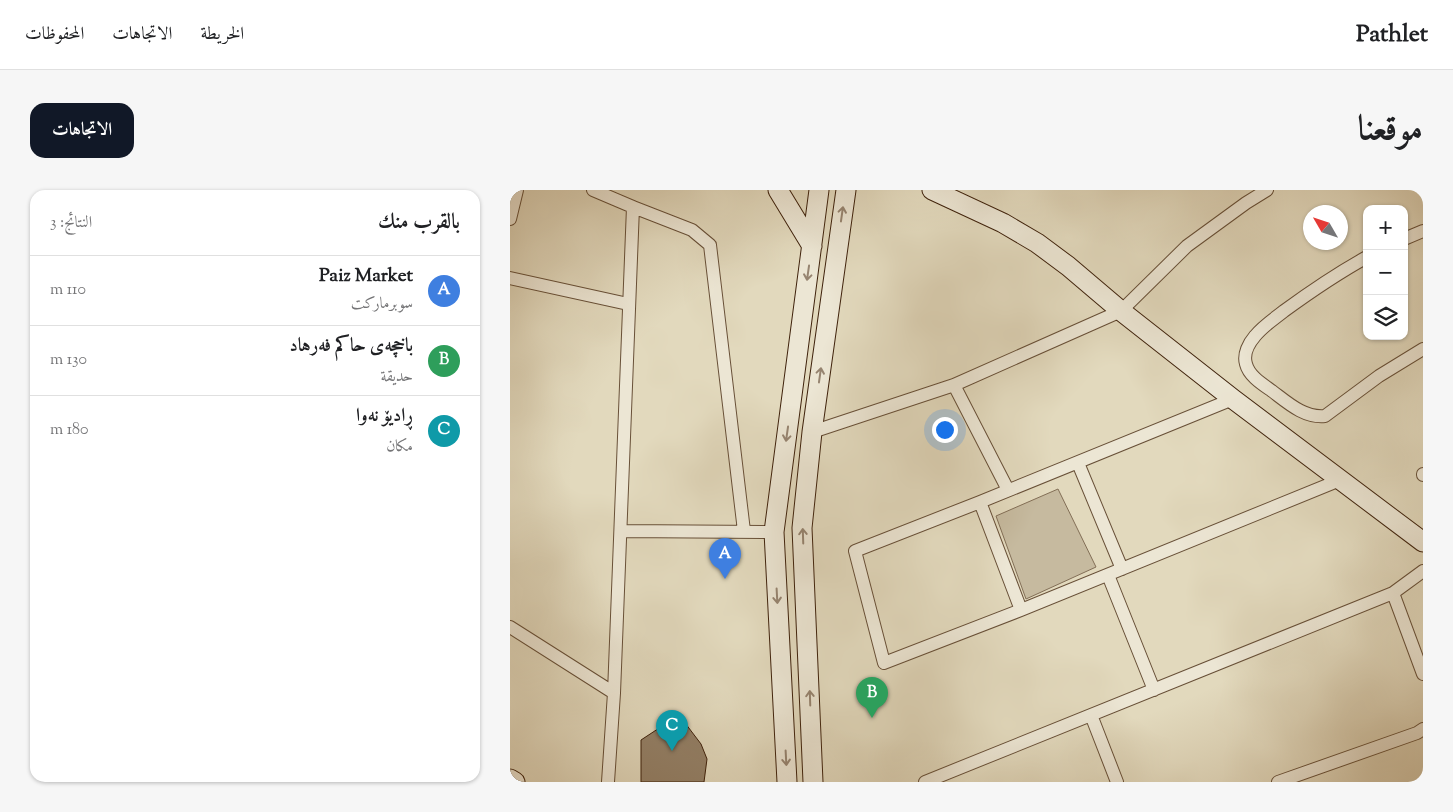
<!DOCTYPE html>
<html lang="ar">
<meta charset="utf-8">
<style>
body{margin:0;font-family:"Sorts Mill Goudy",Amiri,serif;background:#f6f6f6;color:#202124;direction:rtl}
.controls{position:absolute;right:15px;top:15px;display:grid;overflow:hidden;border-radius:10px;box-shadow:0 1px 4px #0004}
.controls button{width:45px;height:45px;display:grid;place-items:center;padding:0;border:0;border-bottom:1px solid #e0e0e0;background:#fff;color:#202124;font:25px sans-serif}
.compass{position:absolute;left:793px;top:15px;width:45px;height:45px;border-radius:50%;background:#fff;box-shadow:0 1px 4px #0004;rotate:309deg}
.you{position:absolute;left:434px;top:239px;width:18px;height:18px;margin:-12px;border:4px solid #fff;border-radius:50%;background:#1a73e8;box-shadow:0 0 0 8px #1a73e833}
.badge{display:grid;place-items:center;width:32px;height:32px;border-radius:50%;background:#111827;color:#fff;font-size:16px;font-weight:700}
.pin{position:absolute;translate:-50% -41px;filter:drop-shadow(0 1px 2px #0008)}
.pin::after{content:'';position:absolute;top:26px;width:18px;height:15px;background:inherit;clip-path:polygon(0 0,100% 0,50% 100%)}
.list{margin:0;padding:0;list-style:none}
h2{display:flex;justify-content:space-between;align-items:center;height:65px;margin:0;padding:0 20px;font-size:21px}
h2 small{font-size:16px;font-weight:400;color:#757577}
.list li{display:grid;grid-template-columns:32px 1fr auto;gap:15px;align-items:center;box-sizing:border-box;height:70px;padding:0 20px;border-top:1px solid #e0e0e0}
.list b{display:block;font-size:19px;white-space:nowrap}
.list p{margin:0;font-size:16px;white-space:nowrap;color:#757577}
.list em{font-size:16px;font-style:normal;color:#757577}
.icon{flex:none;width:28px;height:28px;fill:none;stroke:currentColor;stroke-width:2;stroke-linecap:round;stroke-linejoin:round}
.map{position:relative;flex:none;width:913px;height:592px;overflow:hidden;direction:ltr;border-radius:15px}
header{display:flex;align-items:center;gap:30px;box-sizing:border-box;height:70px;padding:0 25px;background:#fff;border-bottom:1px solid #e0e0e0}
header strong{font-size:24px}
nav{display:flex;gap:28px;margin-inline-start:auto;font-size:18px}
.intro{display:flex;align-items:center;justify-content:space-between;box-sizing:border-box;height:120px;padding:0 30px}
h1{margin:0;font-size:35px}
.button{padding:12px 22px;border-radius:15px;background:#111827;color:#fff;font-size:18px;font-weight:700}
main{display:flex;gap:30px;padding:0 30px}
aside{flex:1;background:#fff;border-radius:15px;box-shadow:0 1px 4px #0004}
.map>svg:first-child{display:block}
.green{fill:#c6ba9f;stroke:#826e56}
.building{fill:#948168;stroke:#3f220c}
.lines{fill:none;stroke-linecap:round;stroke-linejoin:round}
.street-casing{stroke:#685038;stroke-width:14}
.secondary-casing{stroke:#3f220c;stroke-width:21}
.street{stroke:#ece6d4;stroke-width:12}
.secondary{stroke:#ece6d4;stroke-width:19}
.oneway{stroke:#968470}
</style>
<header>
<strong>Pathlet</strong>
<nav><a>الخريطة</a><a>الاتجاهات</a><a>المحفوظات</a></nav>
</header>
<div class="intro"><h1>موقعنا</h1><a class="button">الاتجاهات</a></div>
<main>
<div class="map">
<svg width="913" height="592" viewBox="0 0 913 592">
<rect width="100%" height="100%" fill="#e2d9bd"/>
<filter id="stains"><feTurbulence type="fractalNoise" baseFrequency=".004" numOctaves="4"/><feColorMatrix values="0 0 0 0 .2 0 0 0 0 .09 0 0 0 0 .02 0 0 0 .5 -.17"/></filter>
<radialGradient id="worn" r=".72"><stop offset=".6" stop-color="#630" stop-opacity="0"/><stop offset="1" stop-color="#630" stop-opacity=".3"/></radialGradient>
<path class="green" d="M548,299l38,78 -70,32 -30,-83z"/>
<path class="building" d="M169,525l22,29 6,15 -3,23h-63v-42z"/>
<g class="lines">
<defs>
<path id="street" d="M83,0l40,17 59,23 18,15 34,286
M0,29l7,-29
M894,49l19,-8
M857,67c-29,16 -57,35 -83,54 -10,8 -21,15 -29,25 -6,7 -12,18 -9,28 3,12 16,20 26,27 16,12 32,27 53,25l54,-40 44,-27
M0,88l118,26
M444,195l54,105
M723,209l-253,103 -125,49 29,112 137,-53 319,-130
M302,242l142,-47 167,-74 66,-65 59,-43 21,-13
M568,273l44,106
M913,284v1
M470,312l41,108
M111,341l153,1
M598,385l46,115
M883,403l30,81
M0,437l104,66
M581,525l26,67
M98,592l6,-89 19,-486
M415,592l468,-189 30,-22
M768,592l139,-49 6,-4"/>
<path id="secondary" d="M268,0l34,56
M422,0l71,33 34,20 31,23 53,45 112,88 190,143
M0,589l5,3
M277,592l-13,-250 45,-342
M303,592l-11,-254 10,-96 34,-242"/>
</defs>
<use href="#street" class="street-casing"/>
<use href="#secondary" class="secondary-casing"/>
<use href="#street" class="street"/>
<use href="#secondary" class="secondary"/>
</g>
<defs><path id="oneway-shaft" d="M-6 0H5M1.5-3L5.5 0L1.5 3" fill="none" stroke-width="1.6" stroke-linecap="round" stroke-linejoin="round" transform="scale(1.25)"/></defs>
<g class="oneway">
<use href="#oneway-shaft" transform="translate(332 24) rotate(-82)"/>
<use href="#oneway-shaft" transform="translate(298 83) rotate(98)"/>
<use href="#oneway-shaft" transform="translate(310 185) rotate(-82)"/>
<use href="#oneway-shaft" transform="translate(277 244) rotate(98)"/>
<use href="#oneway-shaft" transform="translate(293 346) rotate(-92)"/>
<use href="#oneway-shaft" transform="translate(267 406) rotate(87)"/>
<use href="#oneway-shaft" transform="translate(300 508) rotate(-92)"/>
<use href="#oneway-shaft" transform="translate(276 568) rotate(87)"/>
</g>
<rect width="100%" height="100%" filter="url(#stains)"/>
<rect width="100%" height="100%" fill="url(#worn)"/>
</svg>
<div class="controls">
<button>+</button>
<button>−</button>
<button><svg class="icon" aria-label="layers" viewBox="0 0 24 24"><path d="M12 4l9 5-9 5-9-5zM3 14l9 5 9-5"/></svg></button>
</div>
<svg class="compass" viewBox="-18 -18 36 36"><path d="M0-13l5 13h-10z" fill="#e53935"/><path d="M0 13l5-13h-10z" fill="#757577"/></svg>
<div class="you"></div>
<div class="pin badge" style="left:215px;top:389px;background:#3f7fe0">A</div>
<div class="pin badge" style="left:362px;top:528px;background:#2e9e5b">B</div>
<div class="pin badge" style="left:162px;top:561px;background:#0f9aa8">C</div>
</div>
<aside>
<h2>بالقرب منك<small>النتائج: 3</small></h2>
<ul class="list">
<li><span class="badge" style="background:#3f7fe0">A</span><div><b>Paiz Market</b><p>سوبرماركت</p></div><em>110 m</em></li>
<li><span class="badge" style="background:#2e9e5b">B</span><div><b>باخچەی حاکم فەرهاد</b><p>حديقة</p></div><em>130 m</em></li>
<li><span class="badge" style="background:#0f9aa8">C</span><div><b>ڕادیۆ نەوا</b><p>مكان</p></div><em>180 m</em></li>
</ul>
</aside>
</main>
